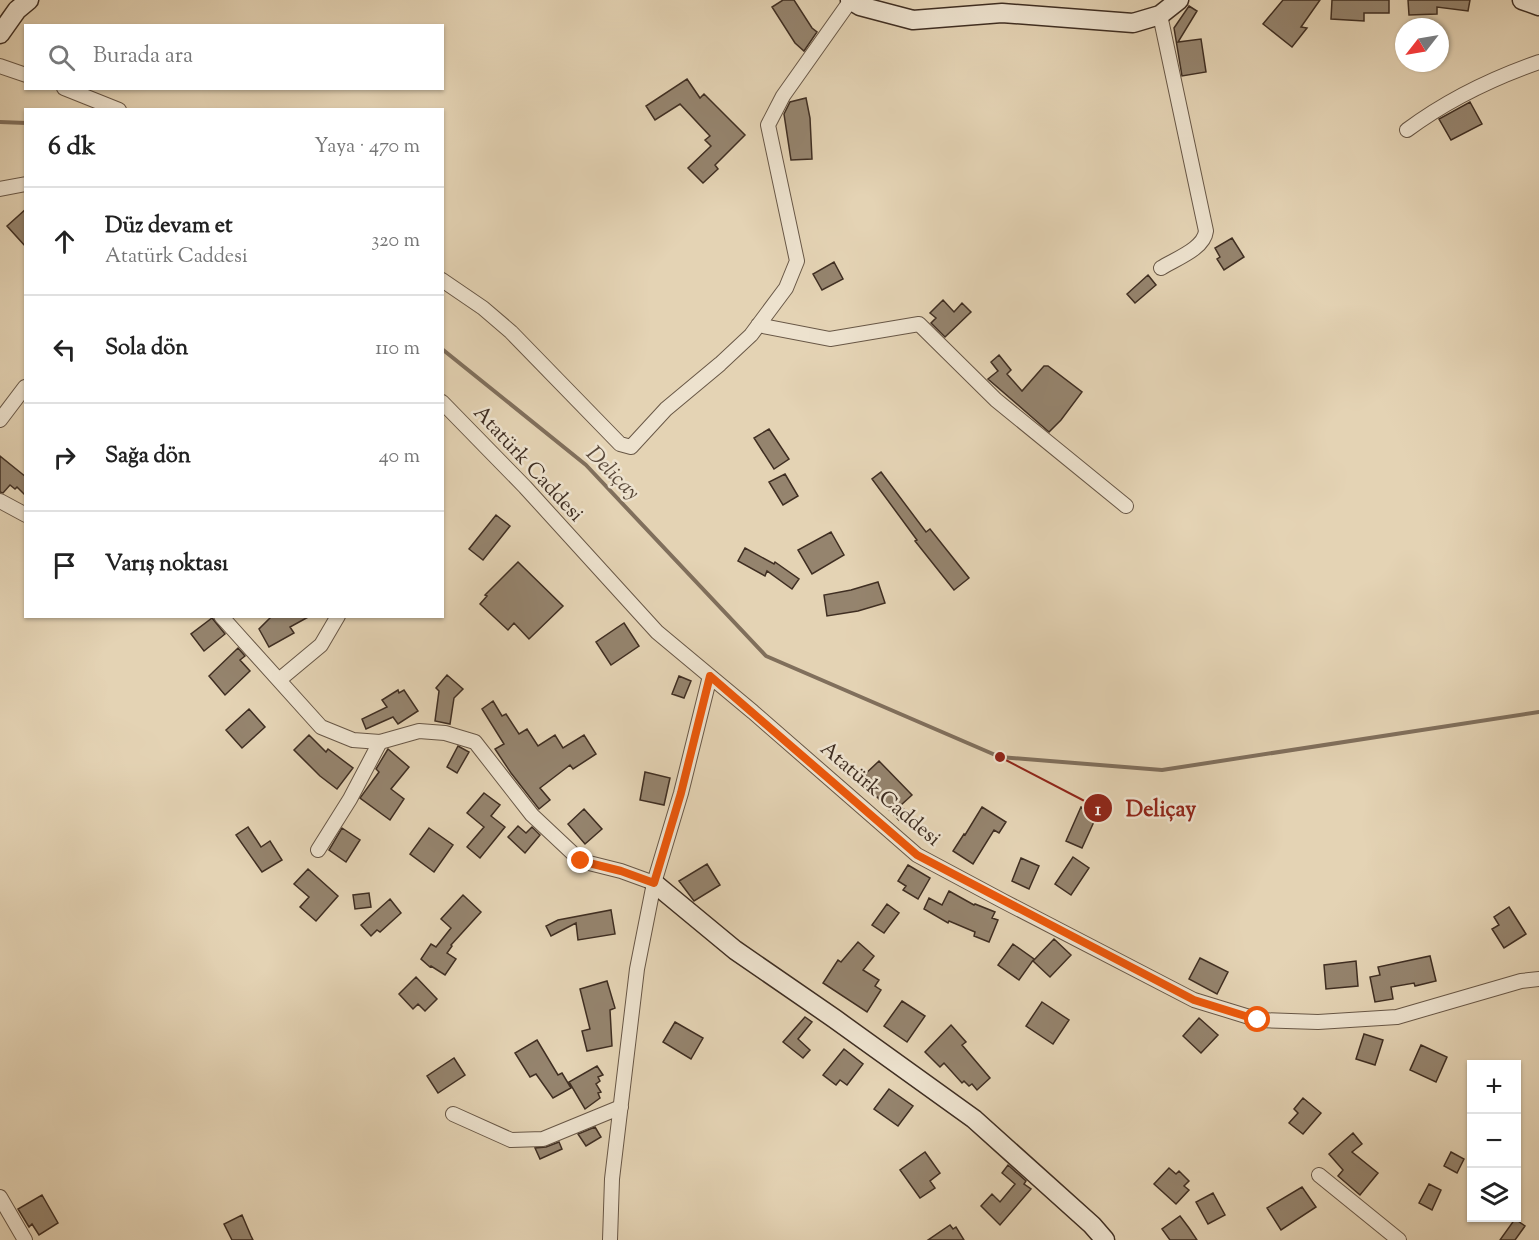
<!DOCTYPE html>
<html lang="tr">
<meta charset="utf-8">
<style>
body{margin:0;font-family:"Sorts Mill Goudy",serif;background:#f2f2f2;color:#222}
.controls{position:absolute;right:18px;bottom:18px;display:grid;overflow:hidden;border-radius:0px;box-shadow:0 2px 4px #0004}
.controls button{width:54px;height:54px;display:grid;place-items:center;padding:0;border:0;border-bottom:2px solid #e0e0e0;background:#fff;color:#222;font:30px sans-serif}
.compass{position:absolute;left:1395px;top:18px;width:54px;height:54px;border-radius:50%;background:#fff;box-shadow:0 2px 4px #0004;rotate:239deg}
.stop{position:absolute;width:18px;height:18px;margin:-14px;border:4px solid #ea580c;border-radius:50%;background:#fff}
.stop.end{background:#ea580c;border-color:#fff;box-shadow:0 2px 6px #0008}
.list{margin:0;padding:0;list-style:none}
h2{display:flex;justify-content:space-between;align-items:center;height:78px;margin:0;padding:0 24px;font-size:26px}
h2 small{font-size:20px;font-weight:400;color:#767676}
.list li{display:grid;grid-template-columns:39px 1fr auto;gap:18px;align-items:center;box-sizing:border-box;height:108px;padding:0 24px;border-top:2px solid #e0e0e0}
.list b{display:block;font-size:22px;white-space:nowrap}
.list p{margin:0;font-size:20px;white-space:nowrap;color:#767676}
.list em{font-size:20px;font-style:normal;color:#767676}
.icon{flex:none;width:33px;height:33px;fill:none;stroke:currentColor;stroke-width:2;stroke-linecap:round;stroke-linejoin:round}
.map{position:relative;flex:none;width:1539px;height:1240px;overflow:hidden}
.search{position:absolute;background:#fff;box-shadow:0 2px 4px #0004;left:24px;top:24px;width:420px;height:66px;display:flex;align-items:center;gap:15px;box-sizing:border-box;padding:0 21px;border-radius:0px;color:#767676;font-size:22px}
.panel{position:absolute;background:#fff;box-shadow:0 2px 4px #0004;left:24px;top:108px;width:420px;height:510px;border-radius:0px}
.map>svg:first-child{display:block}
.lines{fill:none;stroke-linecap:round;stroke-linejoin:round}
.stream{stroke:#806f5c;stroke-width:4}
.building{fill:#95846e;stroke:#3f2e22;stroke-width:1.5}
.street-casing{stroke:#685746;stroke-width:16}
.secondary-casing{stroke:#3f2e22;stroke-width:21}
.street{stroke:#ede2ce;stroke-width:14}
.secondary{stroke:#ede2ce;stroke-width:18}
.route{stroke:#ea580c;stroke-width:8}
.labels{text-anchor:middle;stroke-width:5;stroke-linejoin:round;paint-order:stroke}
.street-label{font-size:21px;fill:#3f2e22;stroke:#ede2ce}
.water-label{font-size:22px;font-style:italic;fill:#5a493a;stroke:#ede2ce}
.leader{fill:none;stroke:#8f2418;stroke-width:2}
.callout-dot{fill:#8f2418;stroke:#ede2ce;stroke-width:2}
.mark-label{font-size:18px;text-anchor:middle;font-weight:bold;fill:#fff}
.callout-label{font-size:22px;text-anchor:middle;font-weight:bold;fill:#8f2418;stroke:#ede2ce;stroke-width:5;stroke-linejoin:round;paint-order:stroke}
</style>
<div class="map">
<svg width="1539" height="1240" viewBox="0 0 1539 1240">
<rect width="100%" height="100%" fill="#e4d3b4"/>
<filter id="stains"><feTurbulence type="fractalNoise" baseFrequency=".00333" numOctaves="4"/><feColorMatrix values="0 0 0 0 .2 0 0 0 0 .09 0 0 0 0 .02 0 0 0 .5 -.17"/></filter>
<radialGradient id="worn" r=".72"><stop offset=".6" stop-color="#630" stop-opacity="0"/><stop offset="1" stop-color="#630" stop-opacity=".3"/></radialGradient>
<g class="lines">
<path class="stream" d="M0,122l26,1
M442,349l144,116 180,191 234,101 162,13 377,-58"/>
</g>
<path class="building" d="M783,0h11l18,28 5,4 -13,19 -9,-8 -23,-36z
M1283,0h37l-19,27 6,1 -15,19 -29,-23z
M1332,0h57v13h-25v8l-33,-2z
M1408,0h62l-2,11 -31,-4v7l-28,1z
M1189,6l8,5 -19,31 23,-3 5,33 -24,4 -8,-48z
M687,79l13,19 4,-4 41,41 -30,30 3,4 -15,14 -15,-15 23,-22 -6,-6 5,-4 -30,-32 -25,16 -9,-14z
M806,98l4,20 2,41 -21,1 -7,-46 6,-12z
M1470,102l12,22 -31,16 -12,-21z
M26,209v38l-19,-21z
M1232,238l12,19 -20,13 -7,-11 3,-2 -5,-9z
M834,262l9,17 -21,11 -9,-16z
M1148,275l8,10 -21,18 -8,-9z
M943,300l11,12 8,-9 9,9 -26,25 -14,-14 5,-5 -6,-5z
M999,355l12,15 -4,4 15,17 22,-25h4l34,26 -21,28 -12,12 -61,-53 10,-8 -7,-9z
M769,429l20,30 -15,10 -20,-31z
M0,456l26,21v19l-9,-9 -2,2 -5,-4 -7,8 -3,-1z
M881,472l45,60 4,-3 39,49 -15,12 -39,-49 2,-1 -45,-61z
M785,474l13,22 -15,9 -14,-23z
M496,515l14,11 -27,34 -14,-11z
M831,532l13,23 -32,19 -14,-24z
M745,548l29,16 1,-2 24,17 -7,10 -25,-18 -2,5 -27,-15z
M518,562l45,44 -34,33 -15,-16 -6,7 -28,-26 7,-8 -2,-1z
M878,582l7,21 -27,8 -31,5 -3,-21 27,-5z
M272,616h38l-20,11 4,6 -25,14 -10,-18z
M212,618l13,16 -21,17 -13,-17z
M624,623l15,23 -28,19 -15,-23z
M238,648l7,8 -5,4 10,11 -25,24 -16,-19z
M447,675l16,14 -9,9 -4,26 -15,-3 4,-30 -3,-3z
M679,676l12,5 -7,17 -12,-4z
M398,690l1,3 5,-3 14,21 -20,13 -5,-7 -27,12 -4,-10 25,-12 -5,-7z
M493,701l9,15 4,-2 13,20 8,-5 11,17 17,-11 8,13 21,-13 12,19 -23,15 -3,-4 -30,23 10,12 -11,9 -28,-36 -16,-24 9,-5 -22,-35z
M249,709l16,18 -23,21 -16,-18z
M309,735l17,17 2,-3 25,19 -16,21 -17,-13 -26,-26z
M458,746l11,6 -12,21 -10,-6z
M388,749l21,18 -18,22 13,10 -14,21 -30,-22 19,-26 -3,-3z
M879,761l33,34 -12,11 6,5 -7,9 -39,-41z
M645,772l25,6 -6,27 -24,-5z
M484,793l16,12 -9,11 14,11 -25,31 -13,-11 17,-20 -17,-14z
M982,807l24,15 -7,11 -5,-3 -21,34 -20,-13 11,-17 1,1z
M1081,807l16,8 -15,33 -16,-7z
M584,809l18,20 -17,15 -17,-20z
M518,826l8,7 6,-6 8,8 -15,18 -17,-16z
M248,827l13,20 9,-6 12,19 -20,12 -26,-37z
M342,828l18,12 -14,22 -17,-12z
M429,828l24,17 -19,27 -24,-18z
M1073,857l16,11 -18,27 -16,-11z
M1021,858l18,8 -10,23 -17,-8z
M707,864l13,21 -26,16 -15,-20z
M908,865l22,13 -12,21 -15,-9 3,-4 -8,-5z
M308,869l30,27 -22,25 -16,-14 9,-10 -15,-13z
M949,891l25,14 1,-1 20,8 -3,6 6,2 -9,22 -15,-6 1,-4 -26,-11 -1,2 -24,-14 5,-11 13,7z
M369,893l2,14 -16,2 -2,-14z
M463,895l18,17 -30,33 1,1 -5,7 9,6 -11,16 -14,-9 -1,1 -9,-8 10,-15 5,3 15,-19 -10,-9z
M390,899l11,14 -21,19 -3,-2 -6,6 -10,-11z
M887,904l12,9 -15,20 -12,-8z
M1509,907l17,27 -22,14 -12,-19 7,-4 -5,-8z
M611,910l4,24 -37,6 -2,-17 -25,13 -5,-10 12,-6z
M1054,939l17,16 -21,22 -17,-16z
M858,942l16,14 -11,14 16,10 -4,6 6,4 -14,22 -44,-29 15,-23 3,2z
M1013,944l21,15 -15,21 -21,-15z
M1430,956l6,25 -21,5 -1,-3 -23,4 2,12 -18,3 -5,-25 10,-2 -2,-8z
M1200,958l28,14 -11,22 -28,-15z
M1356,961l2,25 -32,3 -2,-24z
M416,977l21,22 -12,12 -7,-7 -5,5 -14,-15z
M607,981l8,27 -5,2 2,36 -25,5 -5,-20 8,-2 -10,-40z
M902,1001l23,15 -18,26 -23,-16z
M1042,1002l27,18 -16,24 -27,-18z
M805,1017l7,5 -14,17 12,11 -7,8 -20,-16z
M1199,1018l19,17 -17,18 -18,-17z
M675,1022l28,16 -12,21 -28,-17z
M951,1025l15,17 -4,3 28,33 -13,12 -5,-6 -3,2 -5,-5 -2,2 -18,-20 -4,4 -15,-15z
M1364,1034l19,6 -8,25 -19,-6z
M537,1040l21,35 4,-2 9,15 -18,10 -17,-24 -6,3 -15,-24z
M1421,1045l26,12 -11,25 -26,-12z
M844,1049l19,15 -16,21 -7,-5 -4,5 -13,-10z
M454,1058l11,17 -27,18 -11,-17z
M597,1066l6,9 -5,2 2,4 -4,3 5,8 -3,1 2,5 -15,11 -16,-27z
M889,1089l24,17 -15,20 -24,-17z
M1303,1098l18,15 -18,21 -14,-11 9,-10 -4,-4z
M595,1127l6,10 -15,9 -8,-12z
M1353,1133l9,11 -10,8 26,21 -18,22 -22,-19 5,-6 -14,-16z
M559,1142l3,7 -22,10 -5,-11 11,-1z
M925,1152l15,21 -10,8 5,7 -15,10 -20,-28z
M1451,1152l13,7 -7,14 -13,-7z
M1008,1165l18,16 -2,3 7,5 -31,36 -19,-19 11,-12 8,8 15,-18 -13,-11z
M1169,1168l7,6 3,-3 10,10 -5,5 5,4 -13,14 -22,-20z
M1429,1184l12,6 -9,20 -13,-7z
M1302,1187l14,20 -35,23 -14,-22z
M1213,1193l12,22 -17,9 -12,-22z
M42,1195l16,28 -19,12 -7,-11 -3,3 -11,-18z
M242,1215l9,21 2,4h-21l-8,-16z
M1180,1216l9,12 8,12h-27l-8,-11z
M1515,1219l10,7 -10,14h-15z
M950,1225l3,4 3,-2 8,13h-36z"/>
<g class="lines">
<defs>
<path id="street" d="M1160,15l46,216c-2,18 -31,28 -45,37
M0,66l26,9
M64,88l55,22
M1407,130c39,-29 86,-52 132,-68
M0,189l26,-5
M442,280l41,28 28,24 109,112 11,3 35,-38 54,-45 31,-29 35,-47 11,-27 -29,-136 15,-29 68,-96
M758,325l72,14 89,-15 77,76 130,106
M442,402l83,85 132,145 96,80 164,143 86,46 191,99 65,20 59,2 79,-5 124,-36 18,-2
M0,420l25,-33
M0,501l26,14
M221,616l100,111 32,13 27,2 39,-11 26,2 30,9 57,73 49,46 40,10 33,12
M279,680l42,-35 17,-29
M318,850l32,-51 30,-57
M453,1114l58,26 32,-1 78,-32
M1319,1175l80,65
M0,1197l25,43
M610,1240l2,-61 25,-210 17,-86 27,-90 29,-117"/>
<path id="secondary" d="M850,0l10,6 53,14 89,-7 131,10 27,-8 19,-15
M1522,0l17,6
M0,34l17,-24 12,-10
M654,883l81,67 100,69 139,100 118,106 13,15"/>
</defs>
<use href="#street" class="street-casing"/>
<use href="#secondary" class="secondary-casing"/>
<use href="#street" class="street"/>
<use href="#secondary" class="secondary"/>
</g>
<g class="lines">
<path class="route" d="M581,861l40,10 33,12 27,-90 29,-117 207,179 277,145 64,20"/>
</g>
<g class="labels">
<g class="street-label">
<text transform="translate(529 463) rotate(47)" y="7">Atatürk Caddesi</text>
<text transform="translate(881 793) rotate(40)" y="7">Atatürk Caddesi</text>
</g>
<g class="water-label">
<text transform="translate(614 472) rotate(45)" y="8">Deliçay</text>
</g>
</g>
<path class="leader" d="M1000 757L1098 808"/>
<g class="callout-dot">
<circle cx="1000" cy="757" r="6"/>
<circle cx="1098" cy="808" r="15"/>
</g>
<g class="mark-label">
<text x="1098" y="815">1</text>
</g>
<g class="callout-label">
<text x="1161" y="816">Deliçay</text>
</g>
<rect width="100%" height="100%" filter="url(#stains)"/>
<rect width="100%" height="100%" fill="url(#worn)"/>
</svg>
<div class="controls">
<button>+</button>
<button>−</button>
<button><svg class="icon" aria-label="layers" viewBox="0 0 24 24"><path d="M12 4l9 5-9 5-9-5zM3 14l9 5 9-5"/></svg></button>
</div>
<svg class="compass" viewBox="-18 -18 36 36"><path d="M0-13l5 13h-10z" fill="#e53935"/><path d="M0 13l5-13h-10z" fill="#767676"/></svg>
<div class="stop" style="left:1258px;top:1020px"></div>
<div class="stop end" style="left:581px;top:861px"></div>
<div class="search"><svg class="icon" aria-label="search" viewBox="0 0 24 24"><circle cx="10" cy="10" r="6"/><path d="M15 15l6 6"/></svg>Burada ara</div>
<section class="panel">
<h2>6 dk<small>Yaya · 470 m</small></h2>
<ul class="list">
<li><svg class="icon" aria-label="ahead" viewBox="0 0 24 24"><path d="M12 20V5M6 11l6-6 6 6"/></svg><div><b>Düz devam et</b><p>Atatürk Caddesi</p></div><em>320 m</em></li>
<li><svg class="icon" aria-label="left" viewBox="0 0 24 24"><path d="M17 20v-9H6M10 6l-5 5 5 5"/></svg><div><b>Sola dön</b></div><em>110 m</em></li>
<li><svg class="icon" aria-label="right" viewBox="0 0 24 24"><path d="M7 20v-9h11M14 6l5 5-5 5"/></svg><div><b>Sağa dön</b></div><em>40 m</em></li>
<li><svg class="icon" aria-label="arrive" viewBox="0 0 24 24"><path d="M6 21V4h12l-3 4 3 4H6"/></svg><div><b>Varış noktası</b></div></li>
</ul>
</section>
</div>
